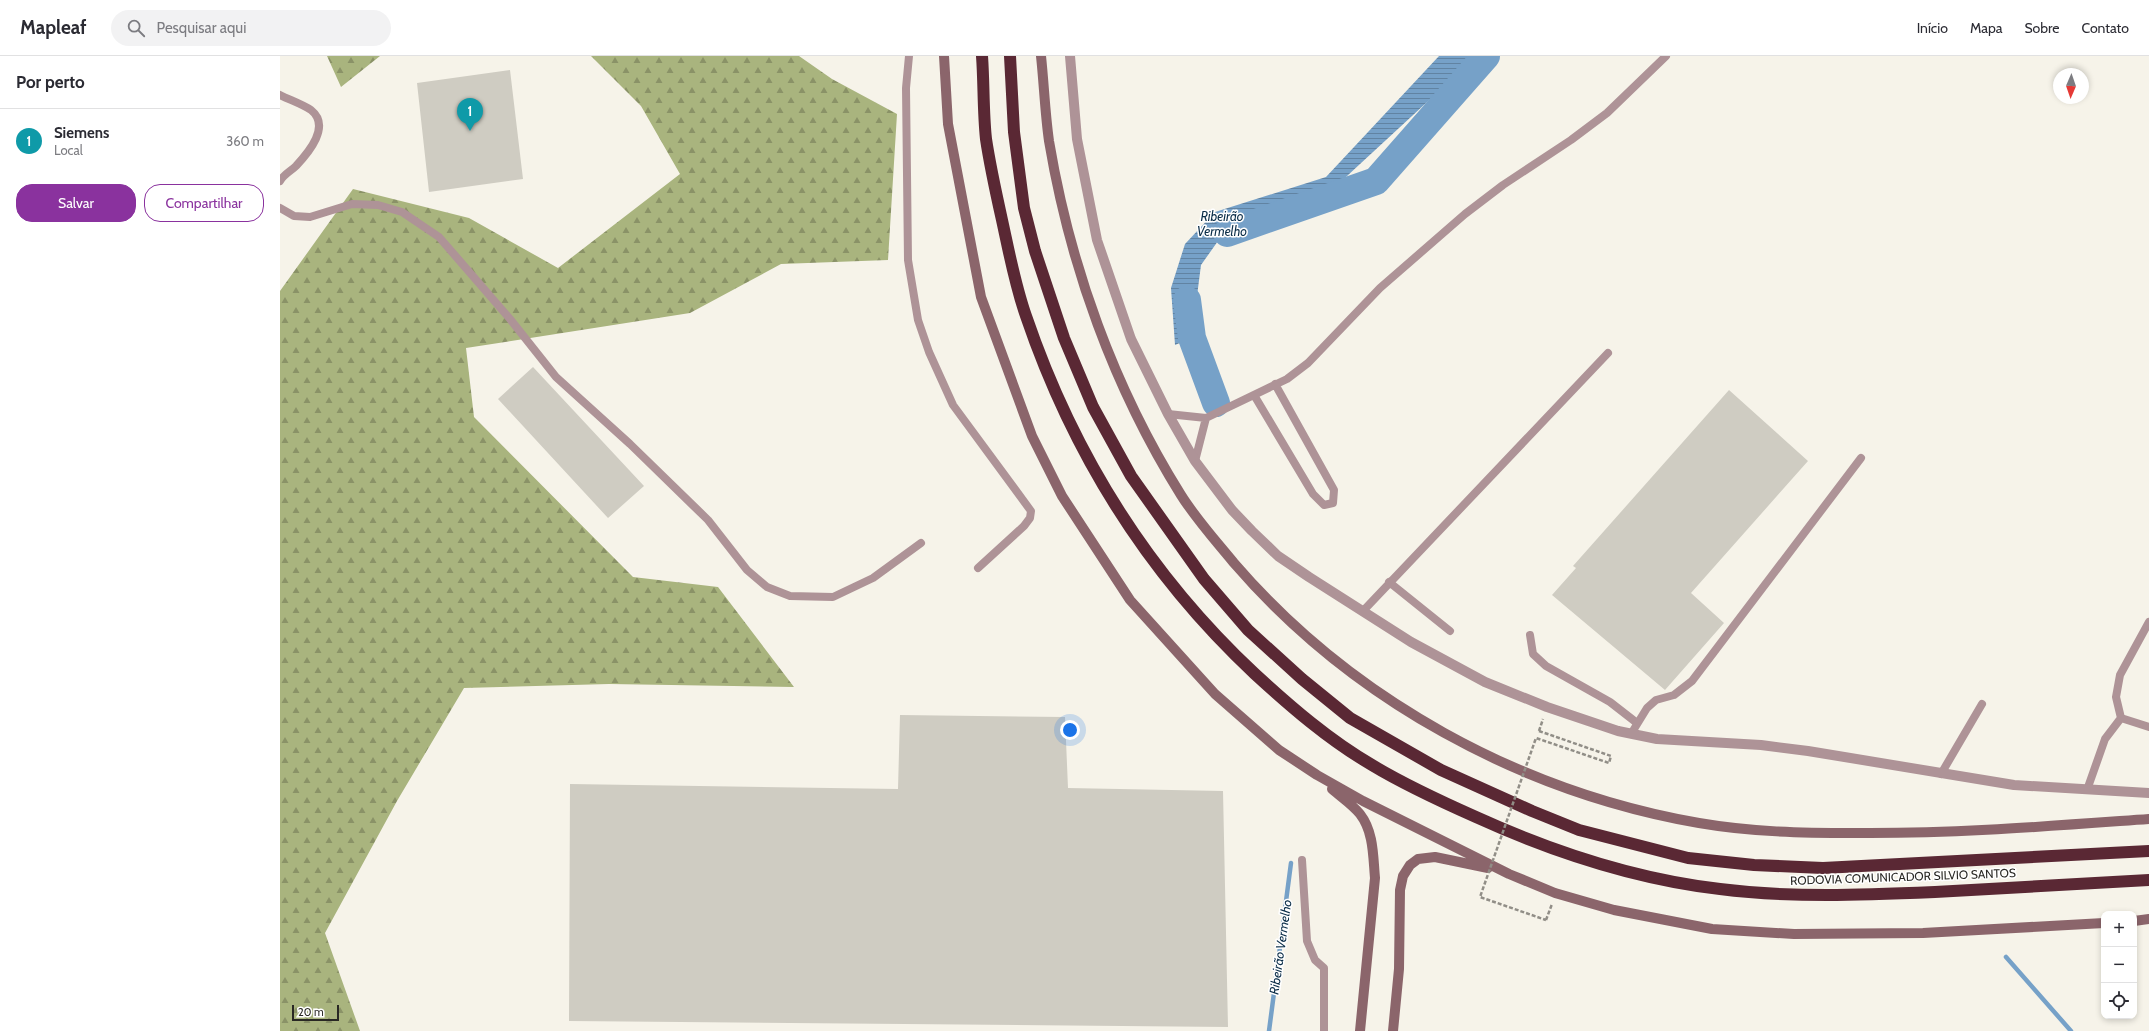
<!DOCTYPE html>
<html lang="pt">
<meta charset="utf-8">
<style>
body{margin:0;font-family:Cabin,sans-serif;background:#f2f2f3;color:#2b2b33}
.controls{position:absolute;right:12px;bottom:12px;display:grid;overflow:hidden;border-radius:8px;box-shadow:0 2px 6px #0003}
.controls button{width:36px;height:36px;display:grid;place-items:center;padding:0;border:0;border-bottom:1px solid #e1e1e2;background:#fff;color:#2b2b33;font:20px sans-serif}
.compass{position:absolute;left:1773px;top:12px;width:36px;height:36px;border-radius:50%;background:#fff;box-shadow:0 2px 6px #0003;rotate:182deg}
.scale{position:absolute;left:12px;bottom:10px;width:47px;box-sizing:border-box;padding-left:4px;border:2px solid #292824;border-top:0;font-size:11px;line-height:14px;white-space:nowrap;color:#292824;-webkit-text-stroke:3px #fff;paint-order:stroke}
.you{position:absolute;left:790px;top:674px;width:14px;height:14px;margin:-10px;border:3px solid #fff;border-radius:50%;background:#1a73e8;box-shadow:0 0 0 6px #1a73e833}
.badge{display:grid;place-items:center;width:26px;height:26px;border-radius:50%;background:#8a329e;color:#fff;font-size:13px;font-weight:700}
.pin{position:absolute;translate:-50% -33px;filter:drop-shadow(0 1px 2px #0008)}
.pin::after{content:'';position:absolute;top:21px;width:14px;height:12px;background:inherit;clip-path:polygon(0 0,100% 0,50% 100%)}
.list{margin:0;padding:0;list-style:none}
h2{display:flex;justify-content:space-between;align-items:center;height:52px;margin:0;padding:0 16px;font-size:17px}
h2 small{font-size:13px;font-weight:400;color:#7c7c81}
.list li{display:grid;grid-template-columns:26px 1fr auto;gap:12px;align-items:center;box-sizing:border-box;height:64px;padding:0 16px;border-top:1px solid #e1e1e2}
.list b{display:block;font-size:15px;white-space:nowrap}
.list p{margin:0;font-size:13px;white-space:nowrap;color:#7c7c81}
.list em{font-size:13px;font-style:normal;color:#7c7c81}
.actions{display:flex;gap:8px;padding:12px 16px}
.actions a{flex:1;padding:9px 0;border:1px solid #8a329e;border-radius:16px;text-align:center;font-size:14px;color:#8a329e}
.actions .main{background:#8a329e;color:#fff}
.icon{flex:none;width:22px;height:22px;fill:none;stroke:currentColor;stroke-width:2;stroke-linecap:round;stroke-linejoin:round}
.map{position:relative;flex:none;width:1869px;height:975px;overflow:hidden}
header{display:flex;align-items:center;gap:24px;box-sizing:border-box;height:56px;padding:0 20px;background:#fff;border-bottom:1px solid #e1e1e2}
header strong{font-size:19px}
nav{display:flex;gap:22px;margin-inline-start:auto;font-size:14px}
.search{width:280px;height:36px;background:#f2f2f3;display:flex;align-items:center;gap:10px;box-sizing:border-box;padding:0 14px;border-radius:22px;color:#7c7c81;font-size:15px}
main{display:flex}
aside{flex:1;background:#fff}
.map>svg:first-child{display:block}
.forest{fill:url(#forest-firs)}
.water{fill:url(#water-rules)}
.lines{fill:none;stroke-linecap:round;stroke-linejoin:round}
.stream{stroke:#76a1c8;stroke-width:4.5}
.river{stroke:#76a1c8;stroke-width:28}
.building{fill:#cfccc2}
.path{stroke:#918e87;stroke-width:2.5;stroke-dasharray:4 2;stroke-linecap:butt}
.service{stroke:#ae9397;stroke-width:8}
.minor{stroke:#ae9397;stroke-width:10}
.secondary{stroke:#8b656b;stroke-width:10}
.motorway{stroke:#5a2834;stroke-width:12}
.path-bridge{stroke:#918e87;stroke-width:2.5;stroke-dasharray:4 2;stroke-linecap:butt}
.labels{text-anchor:middle;stroke-width:3;stroke-linejoin:round;paint-order:stroke}
.street-label{font-size:12px;fill:#292824;stroke:#fff}
.water-label{font-size:13px;font-style:italic;fill:#0a2d48;stroke:#fff}
</style>
<header>
<strong>Mapleaf</strong>
<div class="search"><svg class="icon" aria-label="search" viewBox="0 0 24 24"><circle cx="10" cy="10" r="6"/><path d="M15 15l6 6"/></svg>Pesquisar aqui</div>
<nav><a>Início</a><a>Mapa</a><a>Sobre</a><a>Contato</a></nav>
</header>
<main>
<aside>
<h2>Por perto<small></small></h2>
<ul class="list">
<li><span class="badge" style="background:#0f9aa8">1</span><div><b>Siemens</b><p>Local</p></div><em>360 m</em></li>
</ul>
<div class="actions"><a class="main">Salvar</a><a>Compartilhar</a></div>
</aside>
<div class="map">
<svg width="1869" height="975" viewBox="0 0 1869 975">
<defs>
<pattern id="forest-firs" width="22" height="20" patternUnits="userSpaceOnUse"><rect width="22" height="20" fill="#a9b47e"/><path d="M5 1l3.5 6h-7zM16 11l3.5 6h-7z" fill="#8a9267"/></pattern>
<pattern id="water-rules" width="6" height="5" patternUnits="userSpaceOnUse"><rect width="6" height="5" fill="#76a1c8"/><path d="M0 2.5h6" fill="none" stroke="#6183a2"/></pattern>
</defs>
<rect width="100%" height="100%" fill="#f6f3e9"/>
<path class="forest" d="M47,0h53l-39,31z
M311,0h208l33,23 65,35 -9,146 -107,4 -91,49 -224,35 8,69 159,160 85,10 76,100 -185,-3 -145,4 -67,113 -72,132 35,98h-80v-740l73,-102 116,29 89,50 122,-94 -39,-68z"/>
<path class="water" d="M1159,0h38l-143,132 -116,53 -17,24 -4,31 6,37 -28,12 -4,-57 14,-44 30,-32 111,-35z"/>
<g class="lines">
<path class="stream" d="M1726,901l65,74
M989,975l22,-168"/>
<path class="river" d="M947,177l149,-52 110,-125
M907,244l5,38 24,65"/>
</g>
<path class="building" d="M230,14l13,109 -94,13 -12,-109z
M253,311l111,119 -36,32 -110,-119z
M1449,334l79,71 -117,132 33,30 -59,67 -113,-95 24,-27 -3,-2z
M620,659l165,2 3,71 155,3 5,236 -659,-6 1,-237 328,5z"/>
<g class="lines">
<path class="path" d="M1259,675l4,-12
M1266,864l6,-16"/>
<path class="service" d="M629,0l-3,32 2,172 10,60 11,32 24,53 78,106 -1,7 -6,8 -46,42
M0,39c10,5 22,9 31,15 20,16 -2,42 -15,56 -5,5 -12,8 -16,15
M0,152l14,8 16,1 42,-13 26,1 24,7 37,25 71,82 46,58 74,67 78,76 39,50 20,17 23,9 43,1 40,-19 48,-35
M974,339l59,99 11,11 9,-2 1,-13 -59,-106
M888,358l38,4 81,-39 21,-16 72,-75 85,-74 38,-29 68,-45 36,-27 59,-57
M915,405l11,-43
M1109,526l61,49
M1083,555l245,-258
M1250,579l3,19 13,12 64,36 27,21
M1841,662l-5,-21 4,-22 29,-53
M1351,678l16,-26 9,-8 18,-5 18,-14 169,-223
M1661,718l41,-70
M1807,734l18,-51 16,-21 28,9
M1022,804l5,81 8,19 9,8v63"/>
<path class="minor" d="M790,0l7,83 20,101 34,99 37,75 27,47 37,49 20,21 26,25 31,21 102,65 74,40 62,25 71,24 39,8 104,6 47,6 206,34 135,8"/>
<path class="secondary" d="M664,0l4,68 33,173 51,139 30,60 68,104 85,94 64,56 38,25 46,26 146,73 46,19 59,17 98,19 82,5 129,-1 181,-10
M761,0c3,28 4,57 8,85 21,125 65,247 132,354 15,24 35,46 53,68 118,137 287,229 465,260 52,9 103,10 155,10 99,1 197,-7 295,-14
M1052,733c9,8 21,16 28,25 14,18 13,43 15,64l-15,153
M1854,865l15,-2
M1113,975l6,-62 1,-79 3,-14 7,-11 8,-6 17,-2 53,11"/>
<path class="motorway" d="M702,0c2,27 1,55 4,83 4,27 10,54 16,81 7,32 13,65 24,96 47,138 122,258 229,358 36,33 74,66 117,91 33,20 68,36 104,52 77,35 159,62 244,72 71,9 143,6 215,3 71,-4 142,-8 214,-12
M730,0l4,76 10,76 11,43 29,87 29,69 38,69 73,103 44,51 54,49 48,39 91,52 91,41 47,19 109,28 66,7 69,3 326,-17"/>
<path class="path-bridge" d="M1259,675l72,25 -2,7 -73,-25 -56,159 66,23"/>
</g>
<g class="labels">
<g class="street-label">
<text transform="translate(1623 821) rotate(-2)" y="4">RODOVIA COMUNICADOR SILVIO SANTOS</text>
</g>
<g class="water-label">
<text x="942" y="165">Ribeirão<tspan x="942" dy="15">Vermelho</tspan></text>
<text transform="translate(1000 891) rotate(-82)" y="5">Ribeirão Vermelho</text>
</g>
</g>
</svg>
<div class="controls">
<button>+</button>
<button>−</button>
<button><svg class="icon" aria-label="locate" viewBox="0 0 24 24"><circle cx="12" cy="12" r="6"/><path d="M12 2v4M12 18v4M2 12h4M18 12h4"/></svg></button>
</div>
<svg class="compass" viewBox="-18 -18 36 36"><path d="M0-13l5 13h-10z" fill="#e53935"/><path d="M0 13l5-13h-10z" fill="#7c7c81"/></svg>
<div class="scale">20 m</div>
<div class="you"></div>
<div class="pin badge" style="left:190px;top:75px;background:#0f9aa8">1</div>
</div>
</main>
